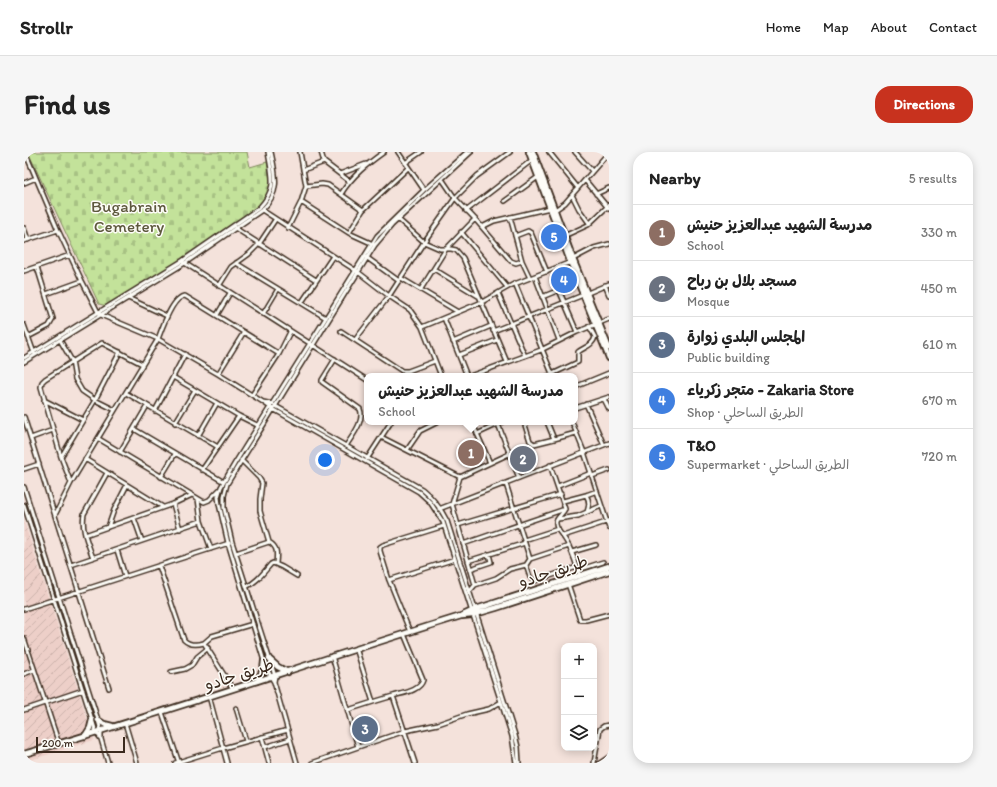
<!DOCTYPE html>
<meta charset="utf-8">
<style>
body{margin:0;font-family:Itim,"Playpen Sans Arabic",sans-serif;background:#f6f6f6;color:#222}
.controls{position:absolute;right:12px;bottom:12px;display:grid;overflow:hidden;border-radius:8px;box-shadow:0 2px 10px #0003}
.controls button{width:36px;height:36px;display:grid;place-items:center;padding:0;border:0;border-bottom:1px solid #e0e0e0;background:#fff;color:#222;font:20px sans-serif}
.scale{position:absolute;left:12px;bottom:10px;width:89px;box-sizing:border-box;padding-left:4px;border:2px solid #3b2a1e;border-top:0;font-size:11px;line-height:14px;white-space:nowrap;color:#3b2a1e;-webkit-text-stroke:3px #fdfcf7;paint-order:stroke}
.you{position:absolute;left:301px;top:308px;width:14px;height:14px;margin:-10px;border:3px solid #fff;border-radius:50%;background:#1a73e8;box-shadow:0 0 0 6px #1a73e833}
.badge{display:grid;place-items:center;width:26px;height:26px;border-radius:50%;background:#c8321e;color:#fff;font-size:13px;font-weight:700}
.pin{position:absolute;translate:-50% -50%;border:2px solid #fff;box-shadow:0 1px 4px #0006}
.popup{position:absolute;left:340px;top:221px;width:214px;height:52px;box-sizing:border-box;display:grid;place-content:center;border-radius:8px;background:#fff;filter:drop-shadow(0 1px 3px #0005);font-size:13px;white-space:nowrap;color:#767676}
.popup b{font-size:15px;color:#222}
.popup::after{content:'';position:absolute;left:50%;top:100%;margin-left:-8px;border:8px solid transparent;border-top-color:#fff}
.list{margin:0;padding:0;list-style:none}
h2{display:flex;justify-content:space-between;align-items:center;height:52px;margin:0;padding:0 16px;font-size:17px}
h2 small{font-size:13px;font-weight:400;color:#767676}
.list li{display:grid;grid-template-columns:26px 1fr auto;gap:12px;align-items:center;box-sizing:border-box;height:56px;padding:0 16px;border-top:1px solid #e0e0e0}
.list b{display:block;font-size:15px;white-space:nowrap}
.list p{margin:0;font-size:13px;white-space:nowrap;color:#767676}
.list em{font-size:13px;font-style:normal;color:#767676}
.icon{flex:none;width:22px;height:22px;fill:none;stroke:currentColor;stroke-width:2;stroke-linecap:round;stroke-linejoin:round}
.map{position:relative;flex:none;width:585px;height:611px;overflow:hidden;border-radius:16px}
header{display:flex;align-items:center;gap:24px;box-sizing:border-box;height:56px;padding:0 20px;background:#fff;border-bottom:1px solid #e0e0e0}
header strong{font-size:19px}
nav{display:flex;gap:22px;margin-inline-start:auto;font-size:14px}
.intro{display:flex;align-items:center;justify-content:space-between;box-sizing:border-box;height:96px;padding:0 24px}
h1{margin:0;font-size:28px}
.button{padding:10px 18px;border-radius:16px;background:#c8321e;color:#fff;font-size:14px;font-weight:700}
main{display:flex;gap:24px;padding:0 24px}
aside{flex:1;background:#fff;border-radius:16px;box-shadow:0 2px 10px #0003}
.map>svg:first-child{display:block}
.industrial{fill:url(#industrial-furrows)}
.cemetery{fill:url(#cemetery-stones);stroke:#7f865c}
.lines{fill:none;stroke-linecap:round;stroke-linejoin:round}
.minor-casing{stroke:#3b2a1e;stroke-width:6}
.highway-casing{stroke:#3b2a1e;stroke-width:8}
.minor{stroke:#fdfcf7;stroke-width:3}
.highway{stroke:#fdfcf7;stroke-width:4.5}
.labels{text-anchor:middle;stroke-width:3;stroke-linejoin:round;paint-order:stroke}
.park-label{font-size:17px;fill:#5d583d;stroke:#fdfcf7}
.street-label{font-size:17px;fill:#3b2a1e;stroke:#fdfcf7}
</style>
<header>
<strong>Strollr</strong>
<nav><a>Home</a><a>Map</a><a>About</a><a>Contact</a></nav>
</header>
<div class="intro"><h1>Find us</h1><a class="button">Directions</a></div>
<main>
<div class="map">
<svg width="585" height="611" viewBox="0 0 585 611">
<defs>
<pattern id="industrial-furrows" width="10" height="10" patternUnits="userSpaceOnUse"><rect width="10" height="10" fill="#edcfc8"/><path d="M-1 1l2-2M0 10L10 0M9 11l2-2" fill="none" stroke="#ccb2ab"/></pattern>
<pattern id="cemetery-stones" width="16" height="16" patternUnits="userSpaceOnUse"><rect width="16" height="16" fill="#c3e29a"/><path d="M2 7V4a2 2 0 0 1 4 0v3zM10 15v-3a2 2 0 0 1 4 0v3z" fill="#a8c284"/></pattern>
</defs>
<rect width="100%" height="100%" fill="#f4e2db"/>
<filter id="ink" filterUnits="userSpaceOnUse"><feTurbulence type="fractalNoise" baseFrequency=".025" numOctaves="2"/><feDisplacementMap in="SourceGraphic" scale="8" xChannelSelector="R" yChannelSelector="G"/><feConvolveMatrix kernelMatrix="1 2 1 2 8 2 1 2 1" color-interpolation-filters="sRGB"/></filter>
<g filter="url(#ink)">
<path class="industrial" d="M0,369l70,219 -70,22z"/>
<path class="cemetery" d="M4,0h219l3,15 17,-5 4,24 -2,7 -8,13 -77,52 -77,48 -8,-2z"/>
<g class="lines">
<defs>
<path id="minor" d="M1,0l33,78 24,51 16,31 3,3 57,24 60,35 45,28 10,7 146,83 11,10 13,20 69,214 4,27
M374,0l26,38
M525,0l29,36
M551,0l17,19
M300,10l25,19
M381,11l16,-11
M279,18l21,-8 -3,-10
M316,22l26,-10
M418,27l13,19 20,21 36,42 5,2 6,-2
M561,28l24,29
M0,31l12,-5
M282,34l16,-2 6,1 35,25
M317,42c11,-18 26,-30 43,-42
M572,42l13,-6
M548,43l7,14 10,14
M481,49l33,-24
M277,50l48,31 24,11
M238,58l96,62 31,24 21,14 12,17 19,49
M531,58l10,-7 44,-51
M442,59l66,-51
M486,65l12,44 8,17
M374,67l26,23 16,7h11l5,1 7,8 44,104
M458,75l12,-6 56,-13
M0,76l4,12
M211,76l81,52
M264,76l13,-26 5,-16 -6,-34
M437,80l46,55
M325,81l14,-23 45,-42
M491,84l13,-5 3,2 16,39
M540,84l24,-11 21,-20
M0,89l34,-11
M342,105l33,24
M549,107l21,-11 15,-4
M159,110l184,118
M212,111l90,55
M410,117l44,27
M0,119l46,-16
M511,124l24,64
M377,126l57,34
M491,131l38,93
M581,133l4,10
M195,134l12,-19 18,-13 10,-10 16,-24
M397,137l25,-40 29,-30
M474,141l27,63
M22,142l36,-13
M518,145l17,-7 18,42
M104,146l39,18
M278,150l31,-46
M239,162l15,-25
M193,163l13,-22
M420,166l23,58
M0,173l10,28
M398,175l60,-25 30,-17 59,-23
M317,179l61,40h6l27,-10
M469,179l90,-36 26,-11
M4,185l21,-11 4,-7 -16,-52
M36,188l12,21 3,18 7,12 13,9 20,10
M331,188l34,-44 35,-54 31,-44 22,-22 33,-24
M429,190l38,-16
M96,200l-25,48 -34,57 10,26 87,-144c4,-11 15,-43 27,-43l94,58
M435,203l38,-15
M0,206l158,-97 77,-53c19,-20 13,-31 9,-56
M311,207l-13,21v2l38,27c5,12 -8,27 -14,37
M0,210l161,-99 77,-53c19,-18 14,-35 9,-58
M194,222l26,-42
M446,224l71,-26 36,-18 32,-13
M524,224l30,-14v-10c6,-5 15,-6 17,-15l-6,-11
M149,225l66,39 20,10
M551,235l34,-14
M102,241l92,54
M228,243l27,-41 11,-22
M580,247l5,10
M20,248l39,20
M239,250l9,2 150,85c11,9 18,18 25,32l68,214 3,12 1,16
M562,252l18,41
M551,256l34,-11
M131,259l30,-57
M0,265l85,271
M448,270l18,41
M500,270l6,19 4,3 20,-5 -7,-17
M548,270l12,30 25,76
M151,271l20,-33
M474,272l21,54
M110,277l90,53
M453,282l26,-12
M174,284l19,-33
M357,285l79,40 -8,27 23,81
M7,286l22,-8
M75,287l105,63 5,-2 11,-11
M530,287l22,-6
M383,298l13,-19 18,-9
M96,300l27,-46
M37,305l-20,-70 1,-5 3,-3 57,-36 40,21
M61,307l78,48
M343,307l24,-37
M217,308l18,18 3,5 -2,16v12l9,31c9,5 8,12 7,21
M526,313l15,44c-2,5 -8,8 -9,13 -1,8 7,13 10,19 7,11 10,23 14,35
M0,317l15,-5
M178,318l37,-54
M568,324l17,-6
M137,325l14,-23
M436,325l49,-23
M482,332l24,75 39,-13
M534,334l33,-13
M0,335l74,233 3,11v8
M562,343c4,6 3,11 1,17
M174,347l3,22 10,28
M539,349l23,-6 11,-4
M149,352l7,25
M0,353l72,227 5,7 7,24
M415,357l170,-66
M31,363l16,-32
M110,366l8,23
M534,367l20,-3 23,-10
M434,373l103,-31
M84,375l6,-17 13,-25
M61,383l88,-31 19,-9
M539,384l46,-15
M500,388l34,-11
M439,392l102,-35
M93,398l8,26
M548,400l24,-7
M212,401l33,-11
M69,406c-5,-15 -12,-28 -9,-44l23,-41
M506,407l-4,6 4,12 5,4 42,-14
M444,409l57,-18
M47,413l130,-44
M135,414l25,74c6,6 13,5 20,3l29,46
M446,417l21,-7 -2,-8
M554,418l25,-8
M365,428l66,-21
M544,432l12,36h6l23,-6
M222,435c11,-5 17,-14 25,-23l2,-1 9,4 15,9
M445,440l6,-7 21,-7 14,-9 16,-4
M0,457l205,-66
M386,480l-21,-52 -9,-29v-4l3,-2 61,-19
M0,486l35,106
M180,491l8,-7 41,-12
M332,496l17,54 20,-6 22,67
M147,520l14,-3 7,-4 5,-8 11,-9
M0,522l10,-4
M250,530l1,-6 -43,-134 -8,-34v-12l3,-12 148,-239 17,-20 79,-73
M185,544l18,67
M369,544c10,-3 27,-5 30,-16l-19,-46
M212,556l10,33
M0,558l59,-20
M324,558l25,-8
M138,560l17,51
M101,571l12,40
M238,585l7,26
M241,595l25,-8
M334,595l47,-16 33,-7 29,-10 22,-5 12,-7
M151,611l48,-15 65,-18
M273,611l-23,-81 -3,-5 -7,-16 -36,-118 -9,-39 -1,-7 3,-10 14,-24 142,-227 47,-46 43,-38
M288,611l46,-16 -26,-91
M570,611l6,-34 4,-3 5,-1
M576,611l9,-6"/>
<path id="highway" d="M505,0l47,125 33,81
M509,0l40,107 36,89
M438,464l10,-1 24,-7 113,-37
M245,507l9,8 10,5
M233,529l6,-11 1,-9
M74,568l6,4 8,2
M61,584l5,-8 2,-8
M0,602c146,-43 291,-93 437,-138l15,-7 133,-43"/>
</defs>
<use href="#minor" class="minor-casing"/>
<use href="#highway" class="highway-casing"/>
<use href="#minor" class="minor"/>
<use href="#highway" class="highway"/>
</g>
</g>
<g class="labels">
<g class="park-label">
<text x="105" y="60">Bugabrain<tspan x="105" dy="20">Cemetery</tspan></text>
</g>
<g class="street-label">
<text transform="translate(529 419) rotate(-18)" y="6">طريق جادو</text>
<text transform="translate(215 522) rotate(-18)" y="6">طريق جادو</text>
</g>
</g>
</svg>
<div class="controls">
<button>+</button>
<button>−</button>
<button><svg class="icon" aria-label="layers" viewBox="0 0 24 24"><path d="M12 4l9 5-9 5-9-5zM3 14l9 5 9-5"/></svg></button>
</div>
<div class="scale">200 m</div>
<div class="you"></div>
<div class="pin badge" style="left:447px;top:301px;background:#8d6e63">1</div>
<div class="popup"><b>مدرسة الشهيد عبدالعزيز حنيش</b>School</div>
<div class="pin badge" style="left:499px;top:307px;background:#6b7280">2</div>
<div class="pin badge" style="left:341px;top:577px;background:#5c6f8a">3</div>
<div class="pin badge" style="left:540px;top:128px;background:#3f7fe0">4</div>
<div class="pin badge" style="left:530px;top:85px;background:#3f7fe0">5</div>
</div>
<aside>
<h2>Nearby<small>5 results</small></h2>
<ul class="list">
<li><span class="badge" style="background:#8d6e63">1</span><div><b>مدرسة الشهيد عبدالعزيز حنيش</b><p>School</p></div><em>330 m</em></li>
<li><span class="badge" style="background:#6b7280">2</span><div><b>مسجد بلال بن رباح</b><p>Mosque</p></div><em>450 m</em></li>
<li><span class="badge" style="background:#5c6f8a">3</span><div><b>المجلس البلدي زوارة</b><p>Public building</p></div><em>610 m</em></li>
<li><span class="badge" style="background:#3f7fe0">4</span><div><b>متجر زكرياء - Zakaria Store</b><p>Shop · الطريق الساحلي</p></div><em>670 m</em></li>
<li><span class="badge" style="background:#3f7fe0">5</span><div><b>T&amp;O</b><p>Supermarket · الطريق الساحلي</p></div><em>720 m</em></li>
</ul>
</aside>
</main>
